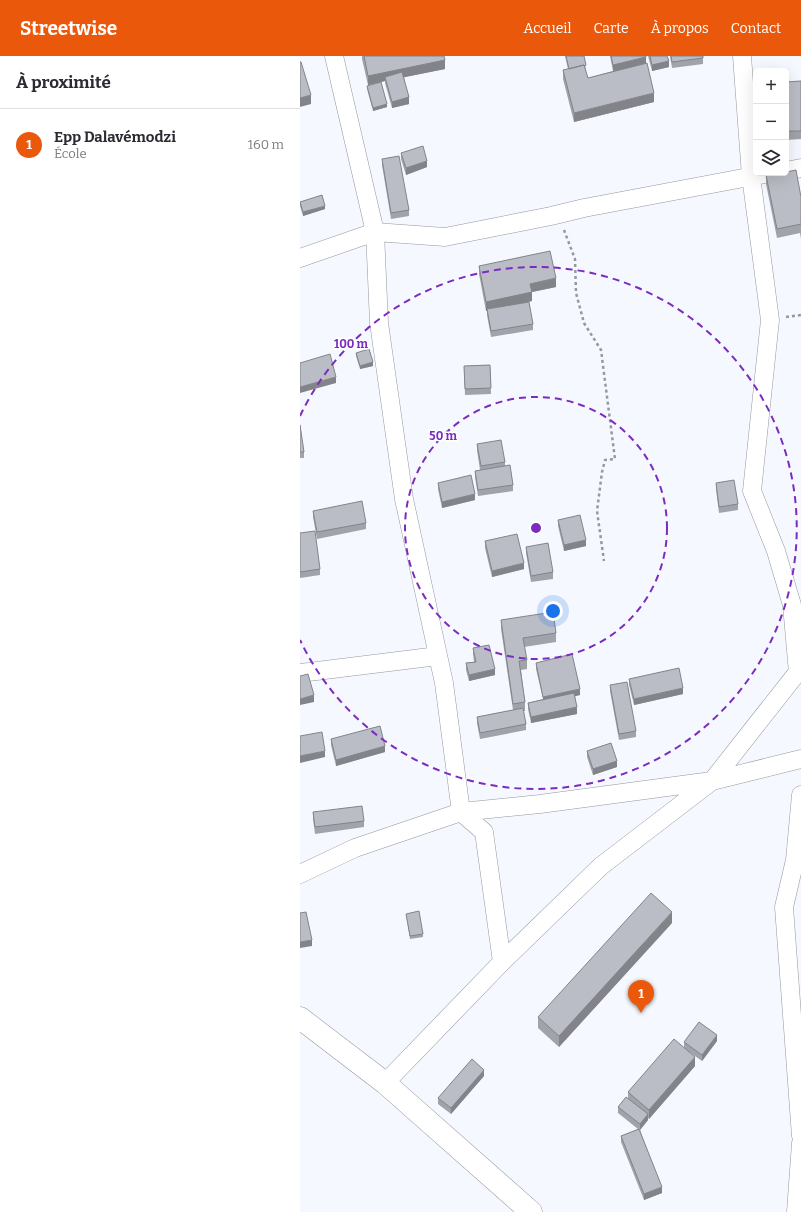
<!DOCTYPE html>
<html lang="fr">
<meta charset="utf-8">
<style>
body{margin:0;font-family:Bitter,serif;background:#f7f7f7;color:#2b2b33}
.controls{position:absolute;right:12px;top:12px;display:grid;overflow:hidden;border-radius:6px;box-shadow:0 4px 16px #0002}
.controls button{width:36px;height:36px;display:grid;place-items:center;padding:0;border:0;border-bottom:1px solid #e1e1e2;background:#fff;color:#2b2b33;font:20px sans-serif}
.you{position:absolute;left:253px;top:555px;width:14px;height:14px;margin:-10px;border:3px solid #fff;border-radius:50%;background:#1a73e8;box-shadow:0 0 0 6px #1a73e833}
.badge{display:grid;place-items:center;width:26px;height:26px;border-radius:50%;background:#ea580c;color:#fff;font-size:13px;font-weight:700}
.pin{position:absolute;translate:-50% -33px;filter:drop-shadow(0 1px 2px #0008)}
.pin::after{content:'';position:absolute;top:21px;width:14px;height:12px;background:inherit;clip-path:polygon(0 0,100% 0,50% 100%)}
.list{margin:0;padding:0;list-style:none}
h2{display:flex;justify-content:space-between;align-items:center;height:52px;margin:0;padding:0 16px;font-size:17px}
h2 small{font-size:13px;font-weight:400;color:#7c7c81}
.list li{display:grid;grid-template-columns:26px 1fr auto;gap:12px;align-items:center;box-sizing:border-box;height:72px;padding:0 16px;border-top:1px solid #e1e1e2}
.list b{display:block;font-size:15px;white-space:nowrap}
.list p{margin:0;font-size:13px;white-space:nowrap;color:#7c7c81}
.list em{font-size:13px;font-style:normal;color:#7c7c81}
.icon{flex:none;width:22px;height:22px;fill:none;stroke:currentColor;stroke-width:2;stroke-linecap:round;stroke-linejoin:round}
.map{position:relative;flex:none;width:501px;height:1156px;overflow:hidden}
header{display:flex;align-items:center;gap:24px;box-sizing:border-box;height:56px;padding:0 20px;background:#ea580c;color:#fff}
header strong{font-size:19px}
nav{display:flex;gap:22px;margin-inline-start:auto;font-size:14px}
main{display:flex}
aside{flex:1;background:#fff}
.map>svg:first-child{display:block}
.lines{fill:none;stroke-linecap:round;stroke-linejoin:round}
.minor-casing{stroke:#94979e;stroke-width:19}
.tertiary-casing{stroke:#94979e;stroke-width:23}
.path{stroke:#95989c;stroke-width:2.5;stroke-dasharray:3 3;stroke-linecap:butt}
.minor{stroke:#fff;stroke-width:18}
.tertiary{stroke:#fff;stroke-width:22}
.wall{fill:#a0a3a9}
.shaded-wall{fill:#82848a}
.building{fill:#babdc5;stroke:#82848a}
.ring{fill:none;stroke:#7b2cbf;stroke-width:2;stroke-dasharray:7 5}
.centre{fill:#7b2cbf;stroke:#fff;stroke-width:2}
.ring-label{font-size:12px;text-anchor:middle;font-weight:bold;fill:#7b2cbf;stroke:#fff;stroke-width:3;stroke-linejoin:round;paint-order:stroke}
</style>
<header>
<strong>Streetwise</strong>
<nav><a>Accueil</a><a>Carte</a><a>À propos</a><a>Contact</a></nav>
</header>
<main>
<aside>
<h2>À proximité<small></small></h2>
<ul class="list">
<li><span class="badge">1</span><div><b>Epp Dalavémodzi</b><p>École</p></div><em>160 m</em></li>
</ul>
</aside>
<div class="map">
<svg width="501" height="1156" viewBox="0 0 501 1156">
<rect width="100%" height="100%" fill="#f5f8fe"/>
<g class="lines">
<defs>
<path id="minor" d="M34,0l41,176 4,91 25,176 40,184 17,129 23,20 18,130
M442,0l9,120 19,144 -18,171 24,60 16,54 6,68
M486,115l15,-3
M0,202l75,-26 70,5 106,-21 33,-8 186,-35
M0,617l138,-17
M501,739l-6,65 -11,47 17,229
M0,818l55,-26 106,-36 79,-8 172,-23 89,-22
M85,1027l117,-121 99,-96 111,-85 89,-113
M496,1156l5,-69"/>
<path id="tertiary" d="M0,962l85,65 146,129"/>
</defs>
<use href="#minor" class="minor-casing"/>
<use href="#tertiary" class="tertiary-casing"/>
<path class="path" d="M264,174l11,29 1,34 8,30 17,27 14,109 -10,1 -3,12 -5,39 7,50
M486,261l15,-2"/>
<use href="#minor" class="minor"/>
<use href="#tertiary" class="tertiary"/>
</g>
<path class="wall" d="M62,0h82l1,13 -41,8 5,27 -17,4 -7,-25v-2l-17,4 -6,-26z
M265,0h19l2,16 2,6 25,-7 -3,-15h36v7l8,39 -80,20 -11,-43v-9l5,-1z
M348,0h19l2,11 -17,4z
M370,0h33v8l-31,4z
M501,25v58l-15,1v-58z
M67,30l20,21 -14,4 -6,-22z
M101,97l26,14 -21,8 -5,-16z
M82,103l27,51v6l-18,3 -9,-54z
M466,119l35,22v42l-1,-6 -23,5 -11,-54z
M0,146l25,7 -22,7 -3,-10z
M179,210l77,21 -24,5v9l-13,3 14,20v6l-42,7 -4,-22v-5l-1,1 -7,-37z
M56,297l17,13 -13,3 -4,-13z
M190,309l1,29 -26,1 -1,-29z
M0,369l4,27v6h-4z
M177,388l28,18v4l8,19v6l-35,5 -3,-19v-6l5,-1 -3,-20z
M138,427l37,17 -33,8 -4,-19z
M416,427l22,21v6l-19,3 -3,-24z
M13,455l53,12v6l-49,10 -4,-22z
M258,464l28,26 -22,5 -6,-25z
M0,477l20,36v6l-20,3z
M185,485l39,28 -32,8 -7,-29z
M226,491l27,25v7l-22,3 -5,-29z
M201,564l55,13v9l-32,5 3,13v9l-6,1 4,32v9h-2l3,13v6l-46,9 -3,-16v-6l36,-7 -12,-81z
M173,592l22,27 -26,6 -3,-11v-7l8,-1 -1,-8z
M236,607l44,32 -5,1 2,18 -46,9 -3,-14v-6l15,-4 -7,-30z
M329,623l54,15 -49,11 -5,-20z
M310,629l26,46v6l-17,3 -9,-49z
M31,683l54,13 -49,14 -5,-21z
M287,695l30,16 -24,8 -6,-18z
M13,756l51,9v6l-49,7 -2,-15z
M106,858l17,20v3l-13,2z
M372,867l-113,124 -21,-19v-11z
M417,985l-15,20 -17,-12 10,17 -46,53 -1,-1v2l-8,10 22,63 -18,7 -23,-58v-6l17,-7 -20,-16v-6l10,-9v-6l56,-44v-6z
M184,1020l-33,38 -13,-10v-6z"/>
<path class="shaded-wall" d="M346,1v7l-33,7v-6z
M145,4v9l-59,12 -1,-4v4l-17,4v-9z
M369,5v6l-17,4v-6z
M354,37v9l-80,20v-9z
M11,39v9l-11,3v-9z
M109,41v7l-17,4v-6z
M87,48v3l-14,4v-3z
M127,105v6l-21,8v-7z
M25,150v3l-22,7v-4z
M256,222v9l-24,5v9l-46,10v-9l44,-18z
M73,306v4l-13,3v-3z
M36,321v6l-36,10v-6z
M175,438v6l-33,8v-6z
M286,484v6l-22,5v-6z
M224,507v6l-32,8v-6z
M195,613v6l-26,6v-6z
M383,632v6l-49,11v-6z
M280,633v6l-37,8v-6z
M14,639v7l-14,3v-6z
M277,651v7l-46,9v-6z
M85,690v6l-49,14v-6z
M25,695v6l-25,6v-7z
M317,705v6l-24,8v-6z
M372,856v11l-113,124v-11z
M12,884v6l-12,2v-6z
M417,979v6l-15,20v-6z
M395,1001v9l-46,53v-9z
M184,1014v6l-33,38v-6z
M348,1058v6l-8,10v-6z
M362,1131v6l-18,7v-6z"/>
<path class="building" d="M64,0h80l1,4 -77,16z
M266,0h18l2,9 -1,1 -1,-1 -15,4z
M311,0h35v1l-33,8z
M350,0h17l2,5 -17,4z
M371,0h32v2l-31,4z
M0,6h1l10,33 -11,3z
M347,7l7,30 -80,20 -11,-43 21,-5 4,13z
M102,16l7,25 -17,5 -7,-25z
M501,25v50h-15v-49z
M81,26l6,22 -14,4 -6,-22z
M123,90l4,15 -21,7 -5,-15z
M99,100l10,54 -18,3 -9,-54z
M496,114l5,27v27l-24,5 -11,-54 13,-2h7v-1z
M22,139l3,11 -22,6 -3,-10z
M250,195l6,27 -26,6 2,8 -46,10 -7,-36z
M229,246l4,22 -42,7 -4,-22z
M69,293l4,13 -13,4 -4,-13z
M30,298l6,23 -36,10v-24z
M190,309l1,23 -26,1 -1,-23z
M0,369l4,27h-4z
M201,384l4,22 -24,4 -4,-22z
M210,409l3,20 -35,5 -3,-19z
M171,419l4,19 -33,8 -4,-19z
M434,424l4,24 -19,3 -3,-24z
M62,445l4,22 -49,9 -4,-21z
M280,459l6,25 -22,5 -6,-25z
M15,475l5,38 -20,3v-39z
M217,478l7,29 -32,8 -7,-30z
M248,487l5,29 -22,4 -5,-29z
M253,556l3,21 -33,5 4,22 -8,1 6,41 -12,2 -12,-84z
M189,589l6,24 -26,6 -3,-12 10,-1 -3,-14z
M272,598l8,35 -37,8 -7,-34z
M379,612l4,20 -49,11 -5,-20z
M8,618l6,21 -14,4v-23z
M327,626l9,49 -17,3 -9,-49z
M274,637l3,14 -46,10 -3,-14z
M223,652l3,16 -46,9 -3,-16z
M80,670l5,20 -49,14 -5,-21z
M22,676l3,19 -25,5v-20z
M311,687l6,18 -24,8 -6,-18z
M62,750l2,15 -49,6 -2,-15z
M351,837l21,19 -113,124 -21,-19z
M119,855l4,23 -13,2 -4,-22z
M6,856l6,28 -12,2v-29z
M399,966l18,13 -15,20 -18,-13z
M374,983l21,18 -46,53 -21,-18z
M172,1003l12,11 -33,38 -13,-10z
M326,1041l22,17 -8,10 -22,-17z
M339,1073l23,58 -18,7 -23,-58z"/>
<g class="ring">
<circle cx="236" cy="472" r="131"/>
<path d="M0 360A261 261 0 1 1 0 584"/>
</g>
<circle cx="236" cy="472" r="6" class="centre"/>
<g class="ring-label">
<text x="51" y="292">100 m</text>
<text x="143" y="384">50 m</text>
</g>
</svg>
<div class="controls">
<button>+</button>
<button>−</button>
<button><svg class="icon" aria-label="layers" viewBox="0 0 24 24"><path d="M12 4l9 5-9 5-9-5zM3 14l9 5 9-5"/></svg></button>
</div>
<div class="you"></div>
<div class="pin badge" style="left:341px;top:957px">1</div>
</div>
</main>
